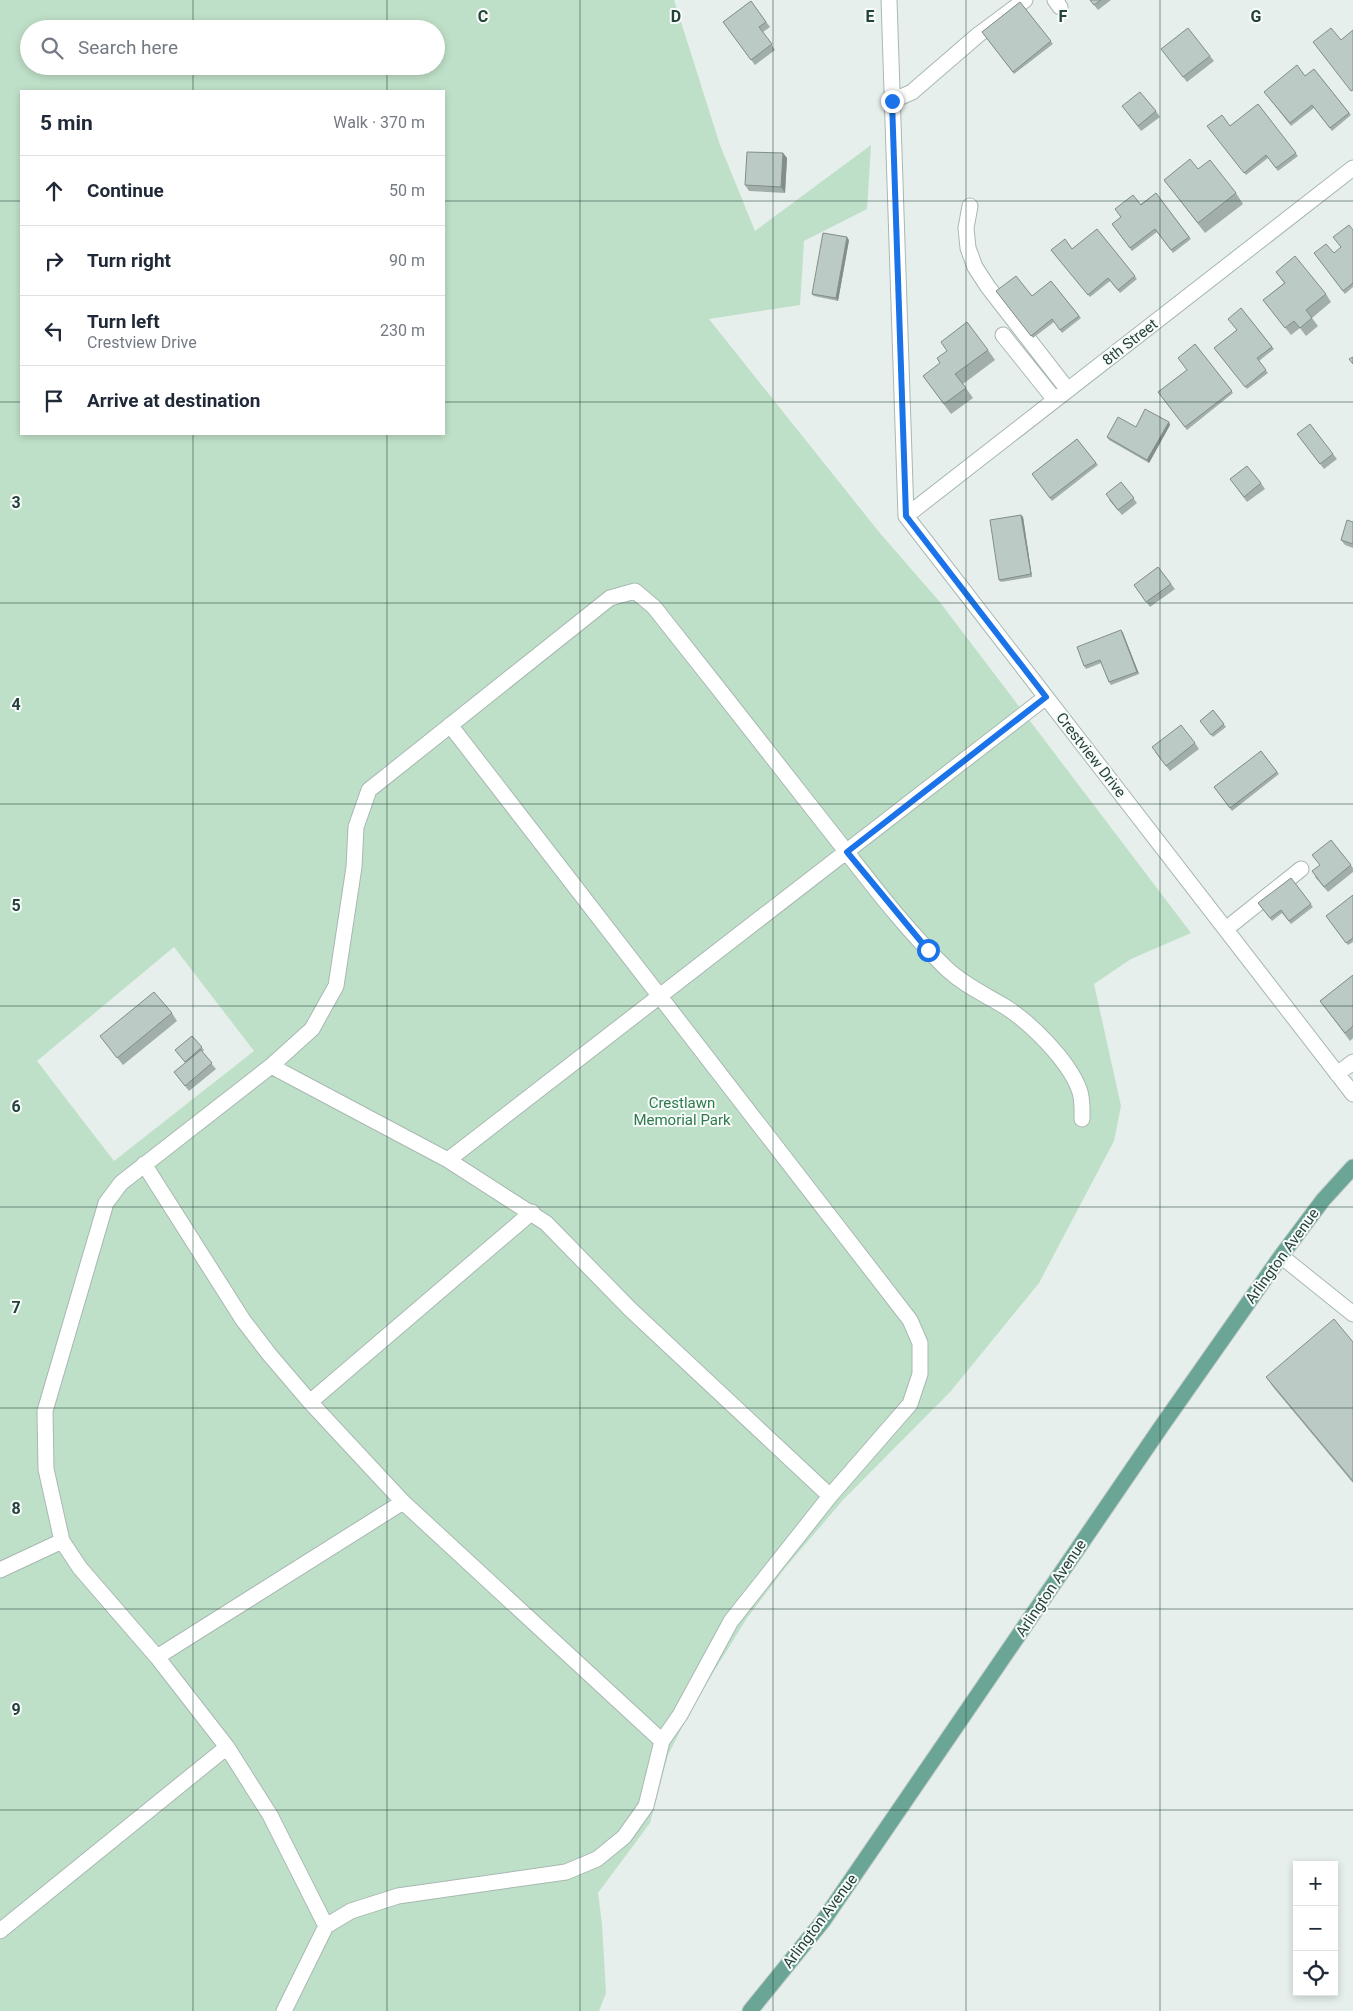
<!DOCTYPE html>
<meta charset="utf-8">
<style>
body{margin:0;font-family:Roboto,sans-serif;background:#f6f6f7;color:#1f2937}
.controls{position:absolute;right:15px;bottom:15px;display:grid;overflow:hidden;border-radius:0px;box-shadow:0 2px 8px #0003}
.controls button{width:45px;height:45px;display:grid;place-items:center;padding:0;border:0;border-bottom:1px solid #e0e1e3;background:#fff;color:#1f2937;font:25px sans-serif}
.stop{position:absolute;width:15px;height:15px;margin:-11px;border:4px solid #1a73e8;border-radius:50%;background:#fff}
.stop.end{background:#1a73e8;border-color:#fff;box-shadow:0 1px 5px #0008}
.list{margin:0;padding:0;list-style:none}
h2{display:flex;justify-content:space-between;align-items:center;height:65px;margin:0;padding:0 20px;font-size:21px}
h2 small{font-size:16px;font-weight:400;color:#747a83}
.list li{display:grid;grid-template-columns:32px 1fr auto;gap:15px;align-items:center;box-sizing:border-box;height:70px;padding:0 20px;border-top:1px solid #e0e1e3}
.list b{display:block;font-size:19px;white-space:nowrap}
.list p{margin:0;font-size:16px;white-space:nowrap;color:#747a83}
.list em{font-size:16px;font-style:normal;color:#747a83}
.icon{flex:none;width:28px;height:28px;fill:none;stroke:currentColor;stroke-width:2;stroke-linecap:round;stroke-linejoin:round}
.map{position:relative;flex:none;width:1353px;height:2011px;overflow:hidden}
.search{position:absolute;background:#fff;box-shadow:0 2px 8px #0003;left:20px;top:20px;width:425px;height:55px;display:flex;align-items:center;gap:12px;box-sizing:border-box;padding:0 18px;border-radius:28px;color:#747a83;font-size:19px}
.panel{position:absolute;background:#fff;box-shadow:0 2px 8px #0003;left:20px;top:90px;width:425px;height:345px;border-radius:0px}
.map>svg:first-child{display:block}
.green{fill:#bfe0c8;fill-rule:evenodd}
.lines{fill:none;stroke-linecap:round;stroke-linejoin:round}
.minor-casing{stroke:#a8b8b2;stroke-width:17}
.major-casing{stroke:#c2cac8;stroke-width:17}
.minor{stroke:#fff;stroke-width:15}
.major{stroke:#6aa596;stroke-width:15}
.wall{fill:#a1aea9}
.shaded-wall{fill:#838d89}
.building{fill:#bbcac4;stroke:#838d89}
.route{stroke:#1a73e8;stroke-width:6}
.grid{fill:none;stroke:#24423a;stroke-width:1;stroke-opacity:0.55}
.labels{text-anchor:middle;stroke-width:4;stroke-linejoin:round;paint-order:stroke}
.street-label{font-size:15px;fill:#24423a;stroke:#f7fbf9}
.park-label{font-size:15px;fill:#2d7a4b;stroke:#f7fbf9}
.grid-label{font-size:16px;text-anchor:middle;font-weight:bold;fill:#24423a;stroke:#f7fbf9;stroke-width:4;stroke-linejoin:round;paint-order:stroke}
</style>
<div class="map">
<svg width="1353" height="2011" viewBox="0 0 1353 2011">
<rect width="100%" height="100%" fill="#e6efeb"/>
<path class="green" d="M0,0h674l46,145 35,86 116,-86 -4,64 -63,32 -4,64 -91,14 170,213 60,69 252,332 -60,26 -37,25 27,122 -7,35 -75,142 -88,108 -108,109 -58,68 -38,50 -52,84 -27,53 -18,68 -52,70 4,31 4,69 -7,18h-599zM29,29h407v37h-407zM21,91h423v343h-423zM174,947l80,104 -140,110 -77,-100z"/>
<g class="lines">
<defs>
<path id="minor" d="M889,0l17,516 447,578
M1055,0l5,7
M892,101l20,-9 66,-57 47,-35
M970,206l-4,22 2,20 7,19 13,20 80,103
M1003,335l52,65
M906,516l447,-348
M450,725l460,595 10,23v31l-10,30 -80,92
M1226,929l75,-60
M271,1066l177,94 98,63 85,87 199,186 -99,125 -51,94 -18,26
M1337,1074l16,-12
M448,1160l598,-463
M144,1164l99,156 26,34 41,48 93,100 259,239 -16,65 -22,31 -27,22 -31,13 -168,24 -47,15 -25,15
M1281,1256l72,58
M310,1402l222,-190
M62,1541l-16,-72 -1,-58 61,-208 15,-20 150,-117 41,-37 24,-43 18,-119 2,-40 13,-37 241,-192 25,-7 19,16c58,73 116,147 173,220 38,48 75,99 120,142 17,16 37,25 57,37 26,16 64,54 75,83 4,10 3,20 3,30
M0,1570l62,-29 18,27 77,89 70,90
M157,1657l246,-155
M0,1931l227,-184 43,68 56,111 -42,85"/>
<path id="major" d="M750,2011l73,-90 338,-494 120,-171 42,-56 30,-33"/>
</defs>
<use href="#minor" class="minor-casing"/>
<use href="#major" class="major-casing"/>
<use href="#minor" class="minor"/>
<use href="#major" class="major"/>
</g>
<path class="wall" d="M1090,0h21l-13,10z
M751,1l19,26 -7,5 12,18 -20,15 -32,-43z
M1020,2l33,42 -39,30 -32,-42z
M1165,54l45,2 4,5 -27,21z
M1314,69l37,46 -19,16 -18,-23 -23,18 -27,-34 41,-16z
M1258,104l40,52 -20,15 -10,-13 -22,17 -39,-49h23z
M1126,111h30l4,6 -19,14z
M783,153l4,5 -2,35 -36,-2 -4,-6z
M1198,169l38,24 7,11 -38,29 -41,-53z
M1156,193l35,46 -18,14 -16,-21 -25,19 -20,-27z
M1097,229l40,50 -17,14 -10,-12 -20,16 -39,-47 21,-1z
M1353,230v57l-8,7 -31,-41h20l7,-5z
M849,240l-11,61 -24,-5 -2,-2z
M1276,272l50,22 5,8 -19,16 6,8 -12,10 -6,-8 -9,7 -28,-35 21,-17z
M1051,281l30,37 -19,15 -8,-11 -21,16 -37,-47 36,5z
M1241,308l33,41 -15,12 9,12 -21,16 -33,-41 23,-18z
M1195,344l38,49 -46,37 -29,-38 29,-22z
M988,350l7,10 -32,24 10,14 -22,16 -28,-38z
M1169,422l1,3 -21,38 -40,-23 -2,-3 29,-10z
M1077,439l21,26 -46,36 -20,-27z
M1301,439l32,15 4,5 -13,10z
M1121,482l16,21 -15,12 -13,-15z
M1261,483l4,6 -18,13 -13,-18z
M1021,515l2,2 9,60 -31,5 -2,-2z
M1353,522v26l-8,-3 -4,-5z
M1158,567l17,22 -25,18 -16,-22z
M1121,630l2,3 16,41 -28,11 -2,-3 -8,-19 -15,6 -2,-3z
M1213,710l13,17 -13,10 -13,-16z
M1195,743l4,6 -29,22 -15,-19z
M1261,751l18,23 -47,37 -18,-24z
M1331,840l22,28v4l-25,20 -13,-15z
M1291,878l22,29 -22,17 -9,-11 -10,8 -14,-18z
M1353,895v47l-5,3 -22,-29z
M1353,975v63l-3,3 -30,-40z
M172,1013l5,8 -54,44 -23,-29z
M192,1036l12,14 -2,2 14,17 -27,22 -15,-19 12,-9 -11,-13z
M1353,1342v141l-80,-96 -7,-10z"/>
<path class="shaded-wall" d="M783,153l4,5 -2,35 -4,-6z
M847,237l2,3 -11,61 -2,-3z
M1169,422l1,3 -21,38 -2,-3z
M1021,515l2,2 9,60 -1,-3z
M1121,630l2,3 16,41 -2,-2z"/>
<path class="building" d="M1090,0h11l-7,5z
M751,1l15,21 -7,5 13,17 -21,16 -28,-38z
M1020,2l31,39 -38,31 -31,-40z
M1188,28l22,28 -27,21 -22,-28z
M1331,28l10,12 12,-10v60l-2,1 -38,-49z
M1297,65l8,11 9,-7 35,44 -19,15 -18,-23 -22,18 -26,-31z
M1140,92l16,19 -18,15 -16,-20z
M1258,104l38,49 -20,15 -10,-13 -22,18 -37,-47 15,-11 8,11z
M747,152l36,1 -2,34 -36,-2z
M1190,159l8,10 12,-9 26,33 -38,30 -34,-43z
M1156,193l33,44 -18,13 -16,-21 -25,19 -18,-24 9,-7 -6,-8 18,-14 8,10z
M1349,225l4,5v53l-10,8 -29,-38 12,-9 8,9 7,-6 -8,-10z
M1097,229l38,47 -17,14 -10,-12 -20,17 -37,-45 14,-11 7,10z
M823,233l24,4 -11,61 -24,-4z
M1295,256l31,38 -20,16 6,8 -12,10 -6,-7 -9,7 -22,-28 22,-17 -9,-11z
M1016,276l16,20 19,-15 28,35 -19,14 -8,-11 -21,17 -35,-45z
M1241,308l31,39 -15,11 9,12 -21,17 -31,-39 23,-18 -9,-11z
M967,322l21,28 -33,24 11,14 -22,16 -21,-28 17,-13 -3,-5 10,-7 -6,-9z
M1195,344l37,47 -47,36 -27,-35 29,-22 -9,-12z
M1353,357v7l-4,-5z
M1145,409l24,13 -22,38 -40,-23 11,-20 18,10z
M1310,424l23,30 -13,10 -23,-30z
M1077,439l19,24 -46,35 -18,-24z
M1247,466l14,17 -17,14 -14,-18z
M1121,482l13,16 -16,12 -12,-16z
M1021,515l10,59 -32,6 -9,-60z
M1347,520l6,2v22l-12,-4z
M1158,567l13,17 -25,18 -12,-17z
M1121,630l16,42 -28,10 -9,-22 -16,6 -7,-19z
M1213,710l11,14 -13,11 -11,-14z
M1181,725l14,18 -29,23 -14,-19z
M1261,751l16,21 -47,36 -16,-21z
M1331,840l20,25 -27,22 -12,-16 8,-6 -8,-10z
M1291,878l20,26 -22,17 -8,-11 -11,8 -12,-15z
M1353,895v43l-7,5 -20,-27z
M1353,975v51l-8,7 -25,-32z
M154,992l18,21 -55,45 -17,-22z
M192,1036l10,11 -17,15 -10,-12z
M201,1050l11,13 -27,23 -11,-14z
M1334,1319l19,23v139l-87,-104z"/>
<g class="lines">
<path class="route" d="M892,101l14,415 140,181 -199,155 81,98"/>
</g>
<path class="grid" d="M193,0v29M387,0v29M580,0v2011M773,0v2011M966,0v2011M1160,0v2011M193,66v25M387,66v25M0,201h21M444,201h909M0,402h21M444,402h909M193,434v1577M387,434v1577M0,603h1353M0,804h1353M0,1006h1353M0,1207h1353M0,1408h1353M0,1609h1353M0,1810h1353"/>
<g class="labels">
<g class="street-label">
<text transform="translate(1130 342) rotate(-38)" y="5">8th Street</text>
<text transform="translate(1091 755) rotate(52)" y="5">Crestview Drive</text>
<text transform="translate(1282 1256) rotate(-54)" y="5">Arlington Avenue</text>
<text transform="translate(1051 1588) rotate(-56)" y="5">Arlington Avenue</text>
<text transform="translate(820 1921) rotate(-53)" y="5">Arlington Avenue</text>
</g>
<g class="park-label">
<text x="682" y="1108">Crestlawn<tspan x="682" dy="17">Memorial Park</tspan></text>
</g>
</g>
<g class="grid-label">
<text x="483" y="22">C</text>
<text x="676" y="22">D</text>
<text x="870" y="22">E</text>
<text x="1063" y="22">F</text>
<text x="1256" y="22">G</text>
<text x="16" y="508">3</text>
<text x="16" y="710">4</text>
<text x="16" y="911">5</text>
<text x="16" y="1112">6</text>
<text x="16" y="1313">7</text>
<text x="16" y="1514">8</text>
<text x="16" y="1715">9</text>
</g>
</svg>
<div class="controls">
<button>+</button>
<button>−</button>
<button><svg class="icon" aria-label="locate" viewBox="0 0 24 24"><circle cx="12" cy="12" r="6"/><path d="M12 2v4M12 18v4M2 12h4M18 12h4"/></svg></button>
</div>
<div class="stop" style="left:928px;top:950px"></div>
<div class="stop end" style="left:892px;top:101px"></div>
<div class="search"><svg class="icon" aria-label="search" viewBox="0 0 24 24"><circle cx="10" cy="10" r="6"/><path d="M15 15l6 6"/></svg>Search here</div>
<section class="panel">
<h2>5 min<small>Walk · 370 m</small></h2>
<ul class="list">
<li><svg class="icon" aria-label="ahead" viewBox="0 0 24 24"><path d="M12 20V5M6 11l6-6 6 6"/></svg><div><b>Continue</b></div><em>50 m</em></li>
<li><svg class="icon" aria-label="right" viewBox="0 0 24 24"><path d="M7 20v-9h11M14 6l5 5-5 5"/></svg><div><b>Turn right</b></div><em>90 m</em></li>
<li><svg class="icon" aria-label="left" viewBox="0 0 24 24"><path d="M17 20v-9H6M10 6l-5 5 5 5"/></svg><div><b>Turn left</b><p>Crestview Drive</p></div><em>230 m</em></li>
<li><svg class="icon" aria-label="arrive" viewBox="0 0 24 24"><path d="M6 21V4h12l-3 4 3 4H6"/></svg><div><b>Arrive at destination</b></div></li>
</ul>
</section>
</div>
